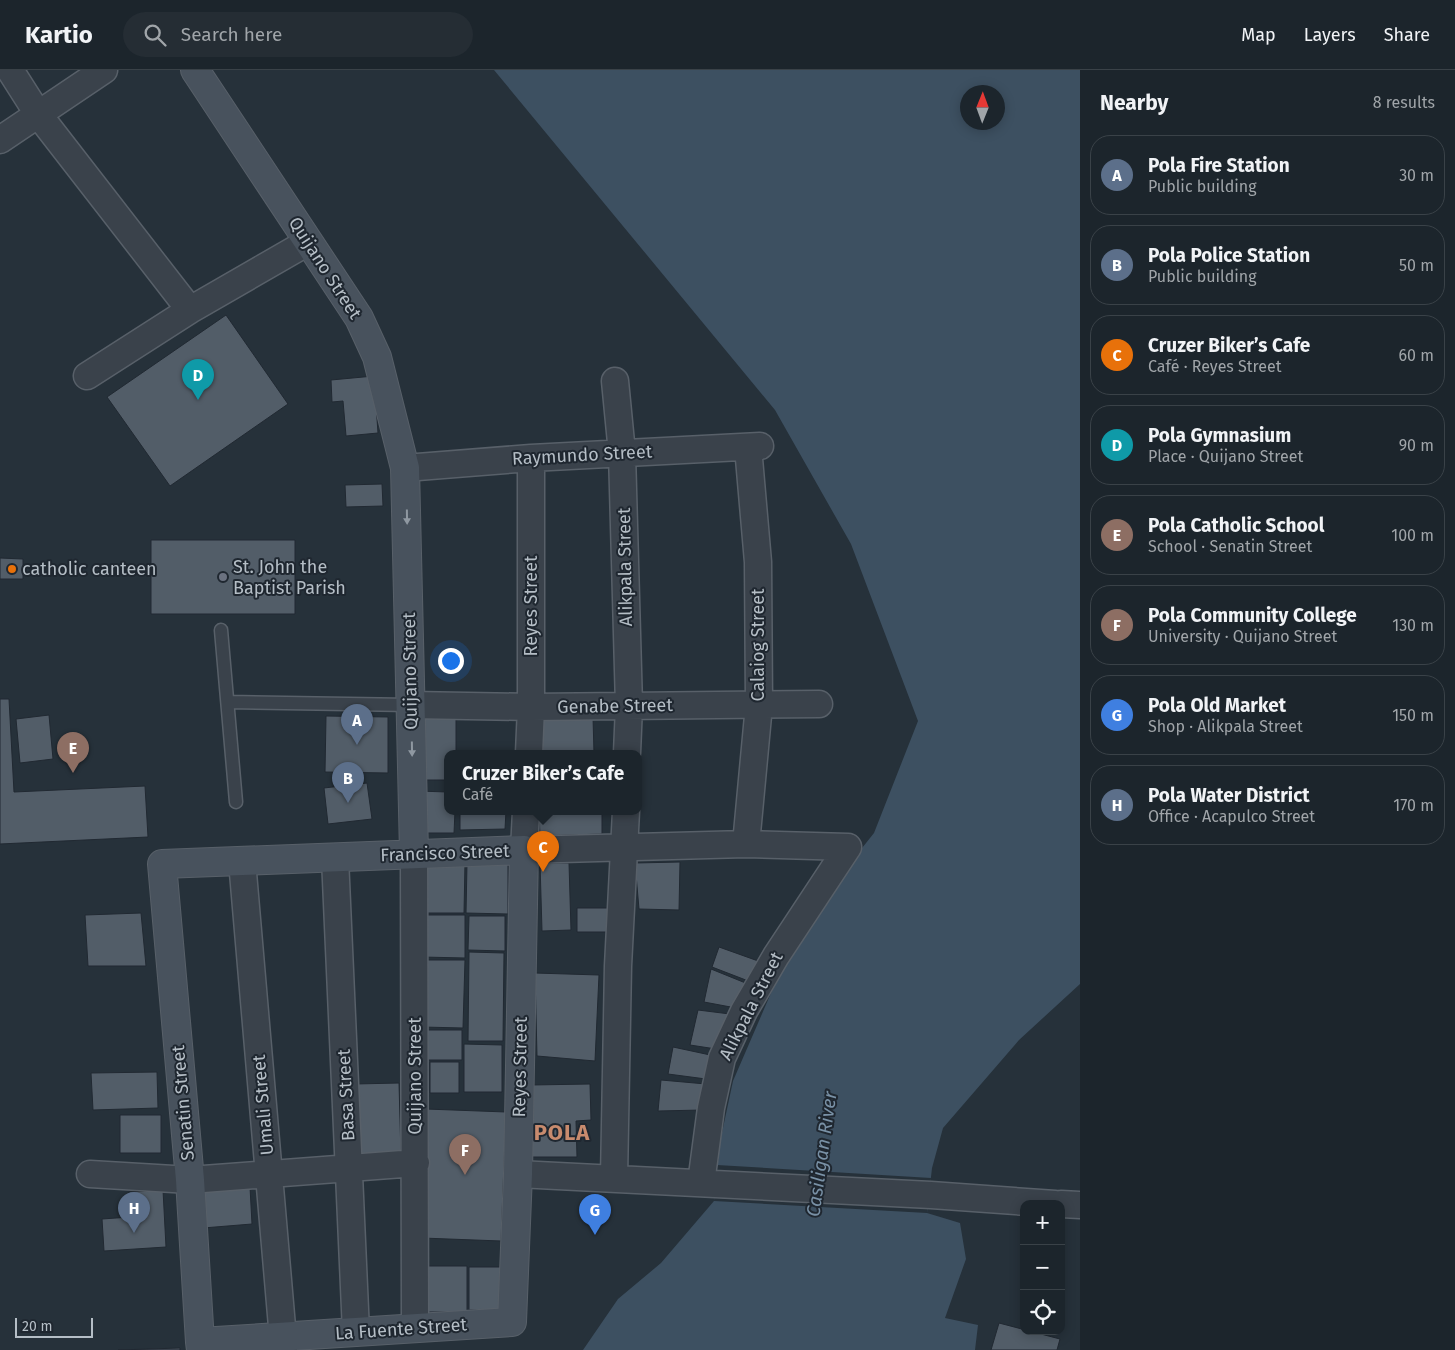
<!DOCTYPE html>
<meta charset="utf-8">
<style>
body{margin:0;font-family:"Fira Sans",sans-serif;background:#252d34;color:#f1f3f6}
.controls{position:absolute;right:15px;bottom:15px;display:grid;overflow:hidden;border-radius:10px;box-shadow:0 2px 12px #0003}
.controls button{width:45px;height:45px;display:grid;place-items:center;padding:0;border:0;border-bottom:1px solid #3a4248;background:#1c252c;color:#f1f3f6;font:25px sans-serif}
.compass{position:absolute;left:960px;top:15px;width:45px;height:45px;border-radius:50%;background:#1c252c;box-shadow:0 2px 12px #0003;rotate:1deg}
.scale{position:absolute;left:15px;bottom:12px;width:78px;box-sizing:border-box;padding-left:5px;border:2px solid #b5bec6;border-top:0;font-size:14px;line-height:18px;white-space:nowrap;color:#b5bec6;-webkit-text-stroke:4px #1f2730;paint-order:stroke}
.you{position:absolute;left:450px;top:590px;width:18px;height:18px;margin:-12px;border:4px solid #fff;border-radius:50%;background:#1a73e8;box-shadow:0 0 0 8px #1a73e833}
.badge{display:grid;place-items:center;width:32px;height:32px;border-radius:50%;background:#ea580c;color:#fff;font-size:16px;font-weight:700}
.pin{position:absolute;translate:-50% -41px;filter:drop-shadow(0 1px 2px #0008)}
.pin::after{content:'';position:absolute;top:26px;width:18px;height:15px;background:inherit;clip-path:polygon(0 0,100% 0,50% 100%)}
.popup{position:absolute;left:444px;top:680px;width:198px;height:65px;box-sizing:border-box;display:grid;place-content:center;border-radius:10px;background:#1c252c;filter:drop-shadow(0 1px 4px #0005);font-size:16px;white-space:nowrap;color:#a0a5a9}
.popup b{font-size:19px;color:#f1f3f6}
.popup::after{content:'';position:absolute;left:50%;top:100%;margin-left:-10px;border:10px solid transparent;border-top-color:#1c252c}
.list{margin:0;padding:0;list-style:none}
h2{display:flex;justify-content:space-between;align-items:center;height:65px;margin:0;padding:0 20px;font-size:21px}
h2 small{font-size:16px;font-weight:400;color:#a0a5a9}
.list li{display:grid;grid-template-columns:32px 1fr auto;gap:15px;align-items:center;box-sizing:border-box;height:80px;margin:0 10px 10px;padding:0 10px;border:1px solid #3a4248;border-radius:20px}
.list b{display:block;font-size:19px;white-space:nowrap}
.list p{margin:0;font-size:16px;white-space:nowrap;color:#a0a5a9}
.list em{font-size:16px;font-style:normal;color:#a0a5a9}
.icon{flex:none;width:28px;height:28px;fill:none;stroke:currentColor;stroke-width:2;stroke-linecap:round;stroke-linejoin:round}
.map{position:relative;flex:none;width:1080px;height:1280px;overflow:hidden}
header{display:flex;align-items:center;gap:30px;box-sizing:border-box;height:70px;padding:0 25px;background:#1c252c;border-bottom:1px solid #3a4248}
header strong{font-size:24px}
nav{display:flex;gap:28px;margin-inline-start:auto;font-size:18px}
.search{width:350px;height:45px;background:#252d34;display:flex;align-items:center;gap:12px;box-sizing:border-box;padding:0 18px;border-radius:28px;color:#a0a5a9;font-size:19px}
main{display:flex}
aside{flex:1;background:#1c252c}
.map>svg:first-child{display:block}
.water{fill:#3d5061;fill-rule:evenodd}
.pier{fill:#26313a}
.building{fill:#525d68;stroke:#212932}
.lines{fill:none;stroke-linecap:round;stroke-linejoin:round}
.lane-casing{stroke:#586069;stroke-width:15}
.street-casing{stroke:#586069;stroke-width:29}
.secondary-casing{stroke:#586069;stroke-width:30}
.lane{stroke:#3a424b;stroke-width:12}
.street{stroke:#3a424b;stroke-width:26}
.secondary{stroke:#48525d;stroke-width:28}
.oneway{fill:#8f98a1}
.food-dot{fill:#e8710a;stroke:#1f2730;stroke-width:2}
.worship-dot{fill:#6b7280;stroke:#1f2730;stroke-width:2}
.labels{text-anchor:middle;stroke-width:4;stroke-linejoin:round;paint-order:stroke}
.street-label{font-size:18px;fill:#b5bec6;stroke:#1f2730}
.poi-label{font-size:18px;fill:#b5bec6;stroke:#1f2730;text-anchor:start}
.water-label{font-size:19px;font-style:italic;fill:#7991a6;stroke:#1f2730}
.district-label{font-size:22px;font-weight:bold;letter-spacing:1px;fill:#c88b6e;stroke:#1f2730}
</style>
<header>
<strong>Kartio</strong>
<div class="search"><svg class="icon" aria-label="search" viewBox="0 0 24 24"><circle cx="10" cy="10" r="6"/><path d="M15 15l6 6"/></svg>Search here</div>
<nav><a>Map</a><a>Layers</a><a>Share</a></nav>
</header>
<main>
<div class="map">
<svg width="1080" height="1280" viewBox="0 0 1080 1280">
<rect width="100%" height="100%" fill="#26313a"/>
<path class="water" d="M494,0h586v914l-61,56 -76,88 -11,40 -5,45 33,10 6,36 -21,59 33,7 -3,25h-392l35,-51 43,-36 53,-62 6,-59 13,-61 38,-88 48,-91 55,-69 44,-112 -67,-177 -76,-134zM968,22h30v30h-30z"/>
<path class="pier" d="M717,1095l214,13 -4,35 -213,-12z"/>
<path class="building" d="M226,245l62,89 -118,82 -63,-89z
M374,306l4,57 -32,3 -3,-35 -11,1 -1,-22z
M382,414l1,22 -37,1 -1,-22z
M151,470h144v74h-144z
M0,488l23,1v20h-23z
M0,629h9l5,93 131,-6 3,51 -148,7z
M49,645l4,44 -33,4 -4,-44z
M326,646l62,1v56l-63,-1z
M420,647l36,1v35h-8v27h-29z
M541,647h52l1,36h-53z
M367,713l5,36 -44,5 -4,-36z
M417,721l31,1v19h7l-1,22h-37z
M460,741h46l-1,18 -45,1z
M539,741h63v23l-62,2z
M680,792l-1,48 -40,-1 -4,-46z
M424,793h41l-1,50h-40z
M467,793h41v51l-42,-1z
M540,793h29l2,67 -29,1z
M577,838h32l-1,24h-31z
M141,843l5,53h-58l-3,-51z
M423,845h42v43l-43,-1z
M469,846h36v35l-37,-1z
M719,877l42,15 -10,20 -39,-15z
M469,882l35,1 -1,88h-35z
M423,890h42l-2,68 -41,-1z
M711,899l37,15 -12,24 -32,-6z
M535,903l64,2 -4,86 -58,-5z
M698,940l32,4 -14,35 -26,-4z
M426,960h36v30h-36z
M464,974l38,1v47h-38z
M673,977l42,9 -9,23 -38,-5z
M430,992h29v31h-29z
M157,1002l1,36 -65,2 -2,-37z
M661,1010l45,4 -4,26 -44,1z
M399,1013l2,73 -44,2 -2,-74z
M590,1014l1,36 -15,1 1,36h-45l-1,-72z
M426,1039l80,3 -5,129 -79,-3z
M120,1045h41v38h-41z
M250,1117l2,37 -49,4 -3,-38z
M163,1120l3,57 -62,4 -2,-32 28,-2 -1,-25z
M427,1196h40v46h-41z
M469,1197h40v43h-40z
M999,1253l61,16 -3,11h-66z
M180,1278v2h-62z"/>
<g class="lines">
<defs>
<path id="lane" d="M221,560l15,172
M229,632l182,3"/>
<path id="street" d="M10,0l28,44 152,196
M0,70l104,-70
M87,306l103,-66 118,-68
M615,311l7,72 7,253 -2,47
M405,398l126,-10 229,-12
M411,635l120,2 288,-3
M529,683l2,-46v-249
M526,741l-2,39 222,-6 102,3
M746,774l13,-139 -1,-143 -10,-115
M414,783l1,475
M335,788l21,474
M242,791l42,489
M90,1104l100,6 226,-17
M518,1104l413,21 124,9
M614,1108l4,-212 8,-155
M701,1113l10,-75 11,-50 22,-47 32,-55 72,-109
M1061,1134l19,1"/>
<path id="secondary" d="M195,0l164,248 18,39 28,111 9,385
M200,1272l312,-20 6,-148 6,-324 -362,14 28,316 10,162 1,8"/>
</defs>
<use href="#lane" class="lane-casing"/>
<use href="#street" class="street-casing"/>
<use href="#secondary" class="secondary-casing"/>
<use href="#lane" class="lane"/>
<use href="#street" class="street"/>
<use href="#secondary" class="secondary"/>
</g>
<defs><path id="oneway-solid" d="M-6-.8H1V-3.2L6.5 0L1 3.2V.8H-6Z" transform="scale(1.25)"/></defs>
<g class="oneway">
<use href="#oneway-solid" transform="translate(407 447) rotate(89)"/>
<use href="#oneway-solid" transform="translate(412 679) rotate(89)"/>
</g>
<circle class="food-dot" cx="12" cy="499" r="5"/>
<circle class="worship-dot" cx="223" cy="507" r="5"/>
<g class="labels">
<g class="street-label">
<text transform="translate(325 198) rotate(57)" y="6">Quijano Street</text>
<text transform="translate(582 385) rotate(-3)" y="6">Raymundo Street</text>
<text transform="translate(625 497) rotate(-91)" y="6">Alikpala Street</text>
<text transform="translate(531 536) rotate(-90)" y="6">Reyes Street</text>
<text transform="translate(758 575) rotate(-90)" y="6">Calaiog Street</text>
<text transform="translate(410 601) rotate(-91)" y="6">Quijano Street</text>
<text transform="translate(615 636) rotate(-1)" y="6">Genabe Street</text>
<text transform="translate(445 783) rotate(-2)" y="6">Francisco Street</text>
<text transform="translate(751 936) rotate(-63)" y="6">Alikpala Street</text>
<text transform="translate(520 997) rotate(-89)" y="6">Reyes Street</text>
<text transform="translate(415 1006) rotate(-90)" y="6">Quijano Street</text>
<text transform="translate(346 1025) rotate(-93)" y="6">Basa Street</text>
<text transform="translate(183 1033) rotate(-95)" y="6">Senatin Street</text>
<text transform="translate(263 1035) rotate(-95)" y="6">Umali Street</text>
<text transform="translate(401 1259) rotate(-4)" y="6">La Fuente Street</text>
</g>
<g class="poi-label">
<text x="233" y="503">St. John the<tspan x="233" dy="21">Baptist Parish</tspan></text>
<text x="22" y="505">catholic canteen</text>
</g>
<g class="water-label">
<text transform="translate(821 1084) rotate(-82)" y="7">Casiligan River</text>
</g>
<g class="district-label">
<text x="562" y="1070">POLA</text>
</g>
</g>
</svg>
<div class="controls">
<button>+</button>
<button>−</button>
<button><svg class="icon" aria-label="locate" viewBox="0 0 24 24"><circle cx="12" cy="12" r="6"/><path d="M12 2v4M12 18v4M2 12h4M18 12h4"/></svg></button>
</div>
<svg class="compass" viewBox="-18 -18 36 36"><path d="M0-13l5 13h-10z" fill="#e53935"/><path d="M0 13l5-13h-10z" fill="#a0a5a9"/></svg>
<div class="scale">20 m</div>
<div class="you"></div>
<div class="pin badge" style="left:357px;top:675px;background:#5c6f8a">A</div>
<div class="pin badge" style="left:348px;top:733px;background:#5c6f8a">B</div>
<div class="pin badge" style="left:543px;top:802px;background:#e8710a">C</div>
<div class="popup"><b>Cruzer Biker’s Cafe</b>Café</div>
<div class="pin badge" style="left:198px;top:330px;background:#0f9aa8">D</div>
<div class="pin badge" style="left:73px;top:703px;background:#8d6e63">E</div>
<div class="pin badge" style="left:465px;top:1105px;background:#8d6e63">F</div>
<div class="pin badge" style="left:595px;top:1165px;background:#3f7fe0">G</div>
<div class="pin badge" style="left:134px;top:1163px;background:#5c6f8a">H</div>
</div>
<aside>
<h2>Nearby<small>8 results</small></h2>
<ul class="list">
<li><span class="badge" style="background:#5c6f8a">A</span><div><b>Pola Fire Station</b><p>Public building</p></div><em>30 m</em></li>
<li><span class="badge" style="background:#5c6f8a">B</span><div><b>Pola Police Station</b><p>Public building</p></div><em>50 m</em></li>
<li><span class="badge" style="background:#e8710a">C</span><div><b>Cruzer Biker’s Cafe</b><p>Café · Reyes Street</p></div><em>60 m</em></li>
<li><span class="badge" style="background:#0f9aa8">D</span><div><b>Pola Gymnasium</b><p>Place · Quijano Street</p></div><em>90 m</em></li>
<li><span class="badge" style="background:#8d6e63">E</span><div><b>Pola Catholic School</b><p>School · Senatin Street</p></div><em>100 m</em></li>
<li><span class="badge" style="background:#8d6e63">F</span><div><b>Pola Community College</b><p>University · Quijano Street</p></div><em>130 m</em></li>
<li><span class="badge" style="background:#3f7fe0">G</span><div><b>Pola Old Market</b><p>Shop · Alikpala Street</p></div><em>150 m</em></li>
<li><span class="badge" style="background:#5c6f8a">H</span><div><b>Pola Water District</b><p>Office · Acapulco Street</p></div><em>170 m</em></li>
</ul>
</aside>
</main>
